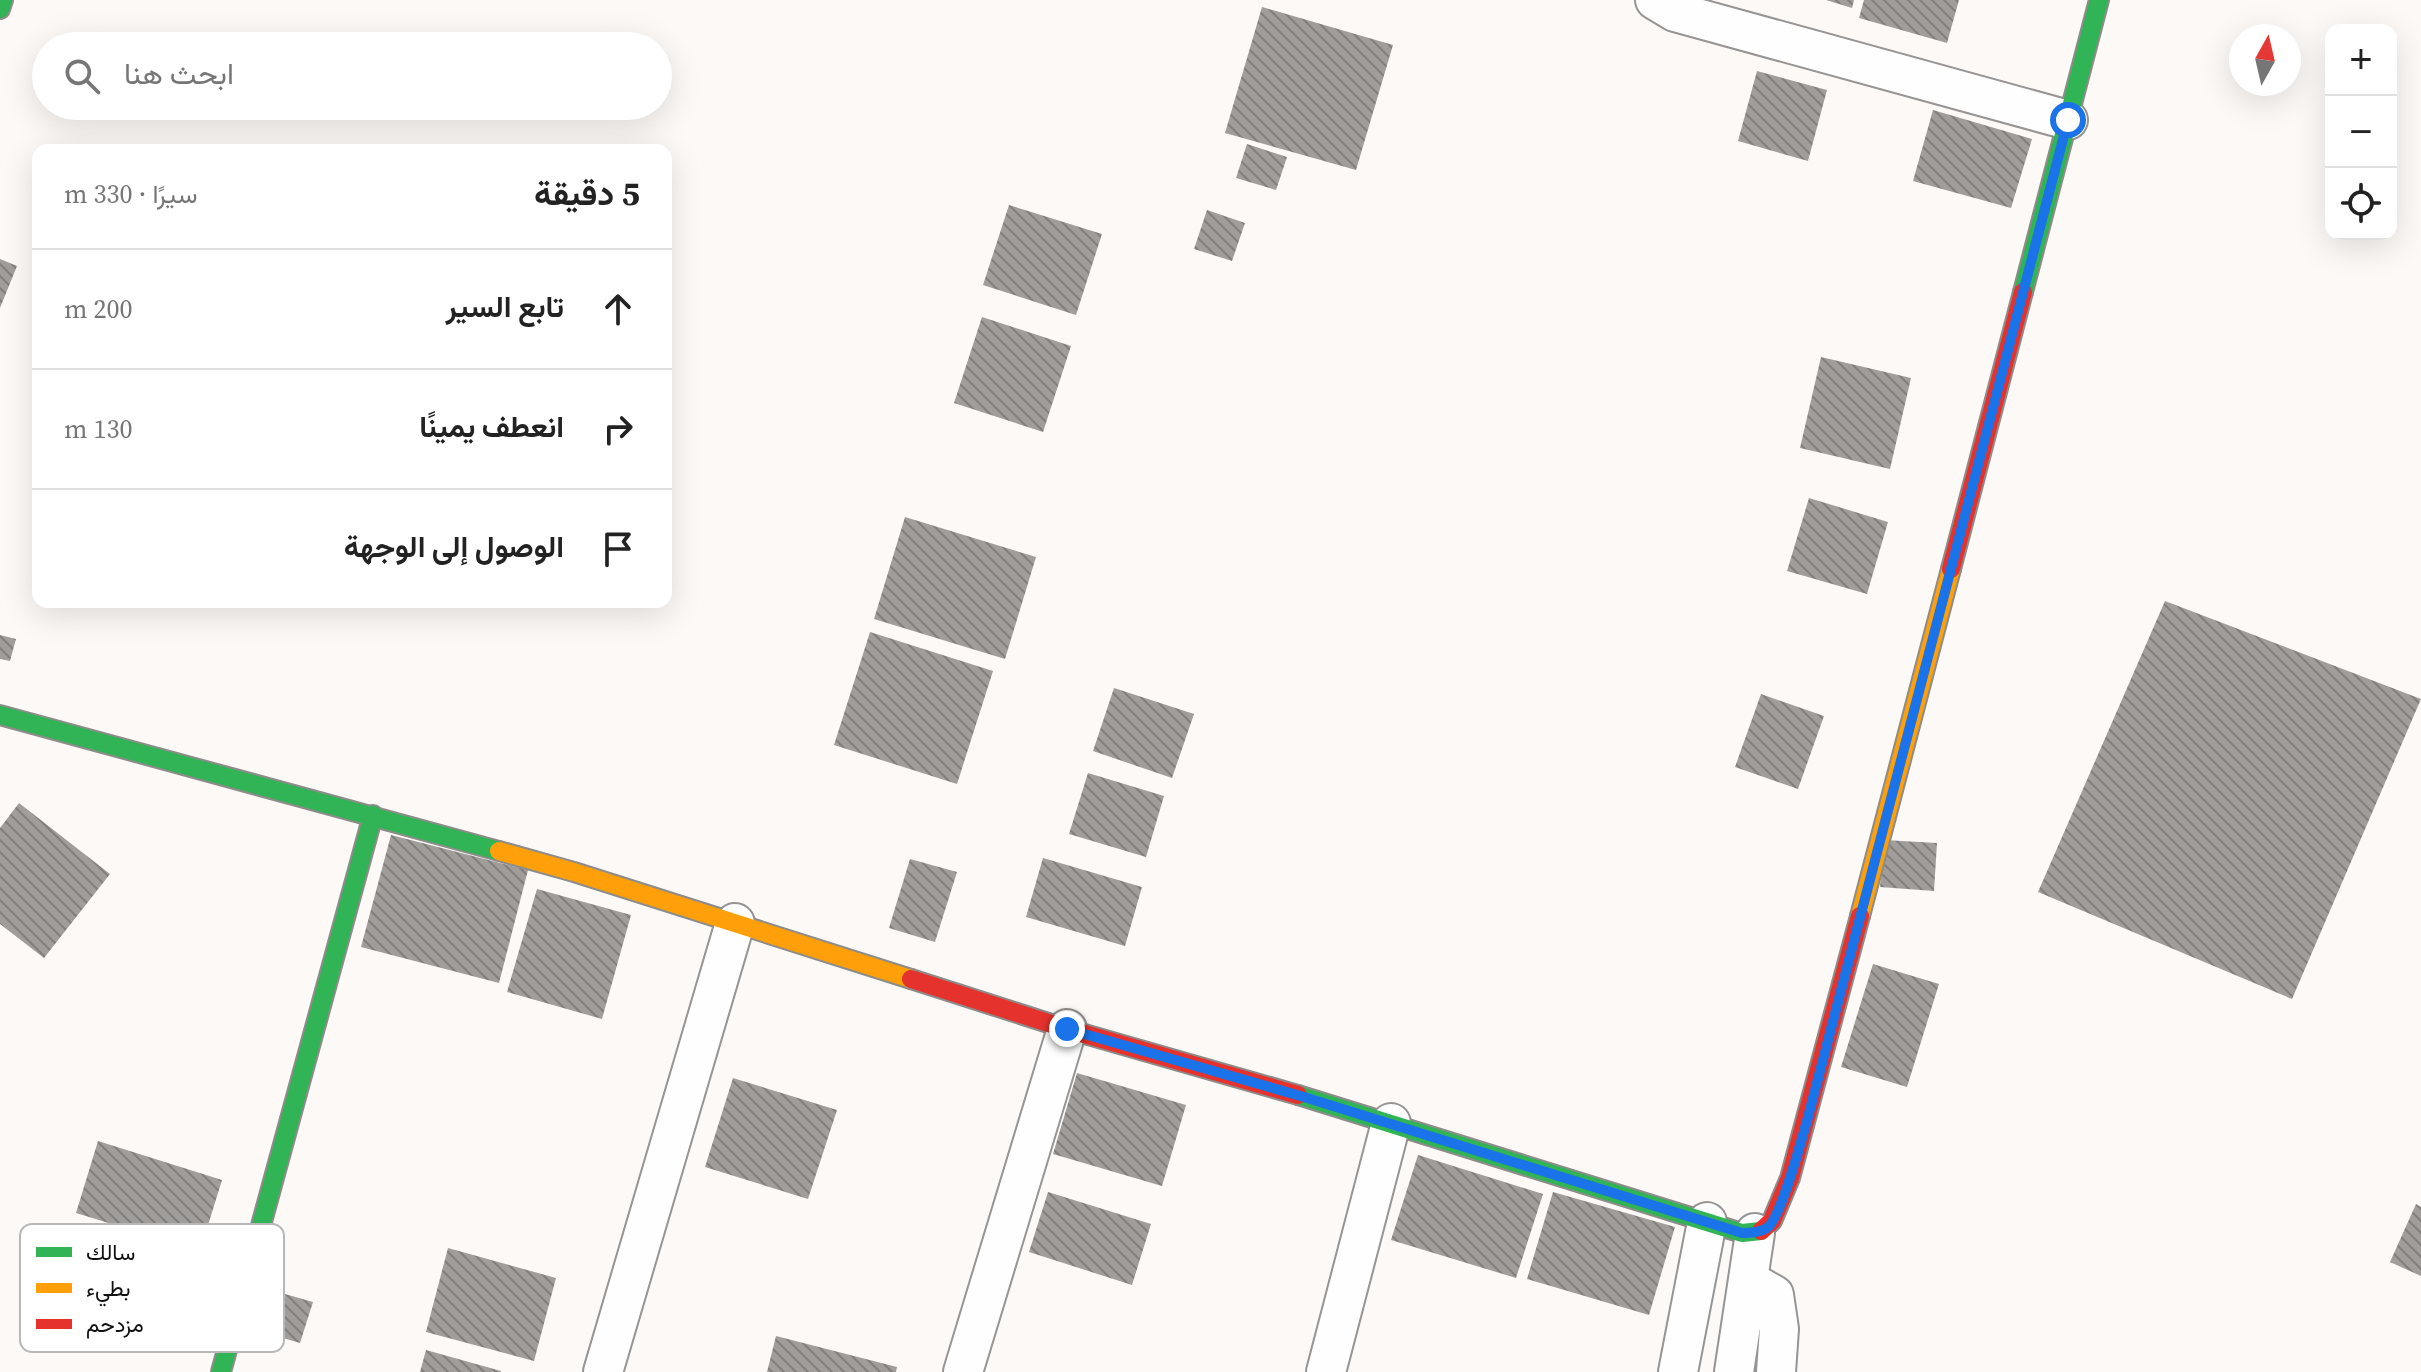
<!DOCTYPE html>
<html lang="ar">
<meta charset="utf-8">
<style>
body{margin:0;font-family:"Source Serif 4",Vazirmatn,serif;background:#f6f6f6;color:#222;direction:rtl}
.controls{position:absolute;right:24px;top:24px;display:grid;overflow:hidden;border-radius:16px;box-shadow:0 8px 32px #0002}
.controls button{width:72px;height:72px;display:grid;place-items:center;padding:0;border:0;border-bottom:2px solid #e0e0e0;background:#fff;color:#222;font:40px sans-serif}
.compass{position:absolute;left:2229px;top:24px;width:72px;height:72px;border-radius:50%;background:#fff;box-shadow:0 8px 32px #0002;rotate:8deg}
.stop{position:absolute;width:24px;height:24px;margin:-18px;border:6px solid #1a73e8;border-radius:50%;background:#fff}
.stop.end{background:#1a73e8;border-color:#fff;box-shadow:0 2px 8px #0008}
.list{margin:0;padding:0;list-style:none}
h2{display:flex;justify-content:space-between;align-items:center;height:104px;margin:0;padding:0 32px;font-size:34px}
h2 small{font-size:26px;font-weight:400;color:#767676}
.list li{display:grid;grid-template-columns:52px 1fr auto;gap:24px;align-items:center;box-sizing:border-box;height:120px;padding:0 32px;border-top:2px solid #e0e0e0}
.list b{display:block;font-size:30px;white-space:nowrap}
.list em{font-size:26px;font-style:normal;color:#767676}
.icon{flex:none;width:44px;height:44px;fill:none;stroke:currentColor;stroke-width:2;stroke-linecap:round;stroke-linejoin:round}
.map{position:relative;flex:none;width:2421px;height:1372px;overflow:hidden;direction:ltr}
.search{position:absolute;background:#fff;box-shadow:0 8px 32px #0002;left:32px;top:32px;width:640px;height:88px;display:flex;align-items:center;gap:20px;box-sizing:border-box;padding:0 28px;border-radius:44px;color:#767676;font-size:30px}
.panel{position:absolute;background:#fff;box-shadow:0 8px 32px #0002;left:32px;top:144px;width:640px;height:464px;border-radius:16px;direction:rtl}
.map>svg:first-child{display:block}
.building{fill:url(#building-back-hatch)}
.lines{fill:none;stroke-linecap:round;stroke-linejoin:round}
.street-casing{stroke:#969594;stroke-width:42}
.fast-casing{stroke:#8d8c8a;stroke-width:22}
.slow-casing{stroke:#8d8c8a;stroke-width:22}
.jam-casing{stroke:#8d8c8a;stroke-width:22}
.street{stroke:#fffefe;stroke-width:38}
.fast{stroke:#30b455;stroke-width:18}
.slow{stroke:#ff9f0a;stroke-width:18}
.jam{stroke:#e5322d;stroke-width:18}
.route{stroke:#1a73e8;stroke-width:10}
.key{fill:#fff;stroke:#b7b7b7;stroke-width:2}
.key-label{font-size:22px;fill:#101010}
</style>
<div class="map">
<svg width="2421" height="1372" viewBox="0 0 2421 1372">
<defs>
<pattern id="building-back-hatch" width="6" height="6" patternUnits="userSpaceOnUse" patternTransform="scale(2)"><rect width="6" height="6" fill="#a09d9b"/><path d="M-1 5l2 2M0 0l6 6M5-1l2 2" fill="none" stroke="#817f7d"/></pattern>
</defs>
<rect width="100%" height="100%" fill="#fcf9f6"/>
<path class="building" d="M1826,0h28l-2,8z
M1864,0h95l-12,43 -88,-25z
M1262,7l131,38 -37,125 -131,-37z
M1757,71l70,19 -19,71 -70,-20z
M1933,110l99,29 -21,69 -98,-27z
M1247,144l40,13 -11,33 -40,-12z
M1009,205l93,29 -26,81 -93,-30z
M1207,210l38,13 -13,38 -38,-12z
M0,259l17,7 -17,42z
M982,317l89,29 -28,86 -89,-29z
M1821,357l90,21 -21,91 -90,-21z
M1809,498l79,24 -21,72 -80,-23z
M905,517l131,40 -31,102 -131,-40z
M2165,601l256,98 -129,300 -254,-107z
M870,632l123,39 -36,113 -123,-39z
M0,635l16,4 -6,22 -10,-2z
M1114,688l80,26 -22,64 -79,-27z
M1761,694l63,22 -26,73 -63,-22z
M1088,773l76,23 -18,61 -77,-23z
M19,803l91,71 -66,84 -44,-34v-96z
M391,835l137,35 -29,113 -138,-36z
M1884,840l53,3 -3,48 -54,-4z
M1043,858l99,29 -17,59 -99,-29z
M910,859l47,13 -22,70 -46,-14z
M537,889l94,26 -29,104 -95,-27z
M1873,964l66,20 -32,103 -66,-20z
M1077,1073l109,32 -24,81 -109,-32z
M733,1078l104,32 -29,89 -103,-32z
M98,1141l124,39 -22,71 -124,-38z
M1418,1155l125,39 -27,84 -125,-38z
M1048,1192l103,32 -19,61 -103,-33z
M1553,1192l122,35 -26,88 -122,-36z
M2416,1204l5,3v69l-31,-14z
M448,1248l108,30 -22,83 -108,-29z
M271,1290l42,12 -13,41 -41,-12z
M776,1336l121,31 -1,5h-129z
M426,1350l75,21v1h-81z"/>
<g class="lines">
<defs>
<path id="street" d="M1655,0l20,12 393,108
M1748,1280l26,15 5,34 -3,43
M603,1372l132,-449
M963,1372l104,-343
M1326,1372l65,-249
M1678,1372l29,-150
M1734,1372l21,-139"/>
<path id="fast" d="M0,9l3,-9
M2023,292l76,-292
M0,715l499,136
M1298,1095l444,138 19,-2
M221,1372l152,-557"/>
<path id="slow" d="M499,851l75,21 337,107
M1860,916l91,-347"/>
<path id="jam" d="M1951,569l72,-277
M911,979l156,50 231,66
M1761,1231l11,-10 18,-43 70,-262"/>
</defs>
<use href="#street" class="street-casing"/>
<use href="#fast" class="fast-casing"/>
<use href="#slow" class="slow-casing"/>
<use href="#jam" class="jam-casing"/>
<use href="#street" class="street"/>
<use href="#fast" class="fast"/>
<use href="#slow" class="slow"/>
<use href="#jam" class="jam"/>
</g>
<g class="lines">
<path class="route" d="M1067,1029l237,68 438,136c8,0 17,0 25,-5 14,-10 34,-87 40,-107l261,-1001"/>
</g>
<rect x="20" y="1224" width="264" height="128" rx="12" class="key"/>
<rect x="36" y="1247" width="36" height="10" fill="#30b455"/>
<rect x="36" y="1283" width="36" height="10" fill="#ff9f0a"/>
<rect x="36" y="1319" width="36" height="10" fill="#e5322d"/>
<g class="key-label">
<text x="86" y="1260">سالك</text>
<text x="86" y="1296">بطيء</text>
<text x="86" y="1332">مزدحم</text>
</g>
</svg>
<div class="controls">
<button>+</button>
<button>−</button>
<button><svg class="icon" aria-label="locate" viewBox="0 0 24 24"><circle cx="12" cy="12" r="6"/><path d="M12 2v4M12 18v4M2 12h4M18 12h4"/></svg></button>
</div>
<svg class="compass" viewBox="-18 -18 36 36"><path d="M0-13l5 13h-10z" fill="#e53935"/><path d="M0 13l5-13h-10z" fill="#767676"/></svg>
<div class="stop" style="left:2068px;top:120px"></div>
<div class="stop end" style="left:1067px;top:1029px"></div>
<div class="search"><svg class="icon" aria-label="search" viewBox="0 0 24 24"><circle cx="10" cy="10" r="6"/><path d="M15 15l6 6"/></svg>ابحث هنا</div>
<section class="panel">
<h2>5 دقيقة<small>سيرًا · 330 m</small></h2>
<ul class="list">
<li><svg class="icon" aria-label="ahead" viewBox="0 0 24 24"><path d="M12 20V5M6 11l6-6 6 6"/></svg><div><b>تابع السير</b></div><em>200 m</em></li>
<li><svg class="icon" aria-label="right" viewBox="0 0 24 24"><path d="M7 20v-9h11M14 6l5 5-5 5"/></svg><div><b>انعطف يمينًا</b></div><em>130 m</em></li>
<li><svg class="icon" aria-label="arrive" viewBox="0 0 24 24"><path d="M6 21V4h12l-3 4 3 4H6"/></svg><div><b>الوصول إلى الوجهة</b></div></li>
</ul>
</section>
</div>
